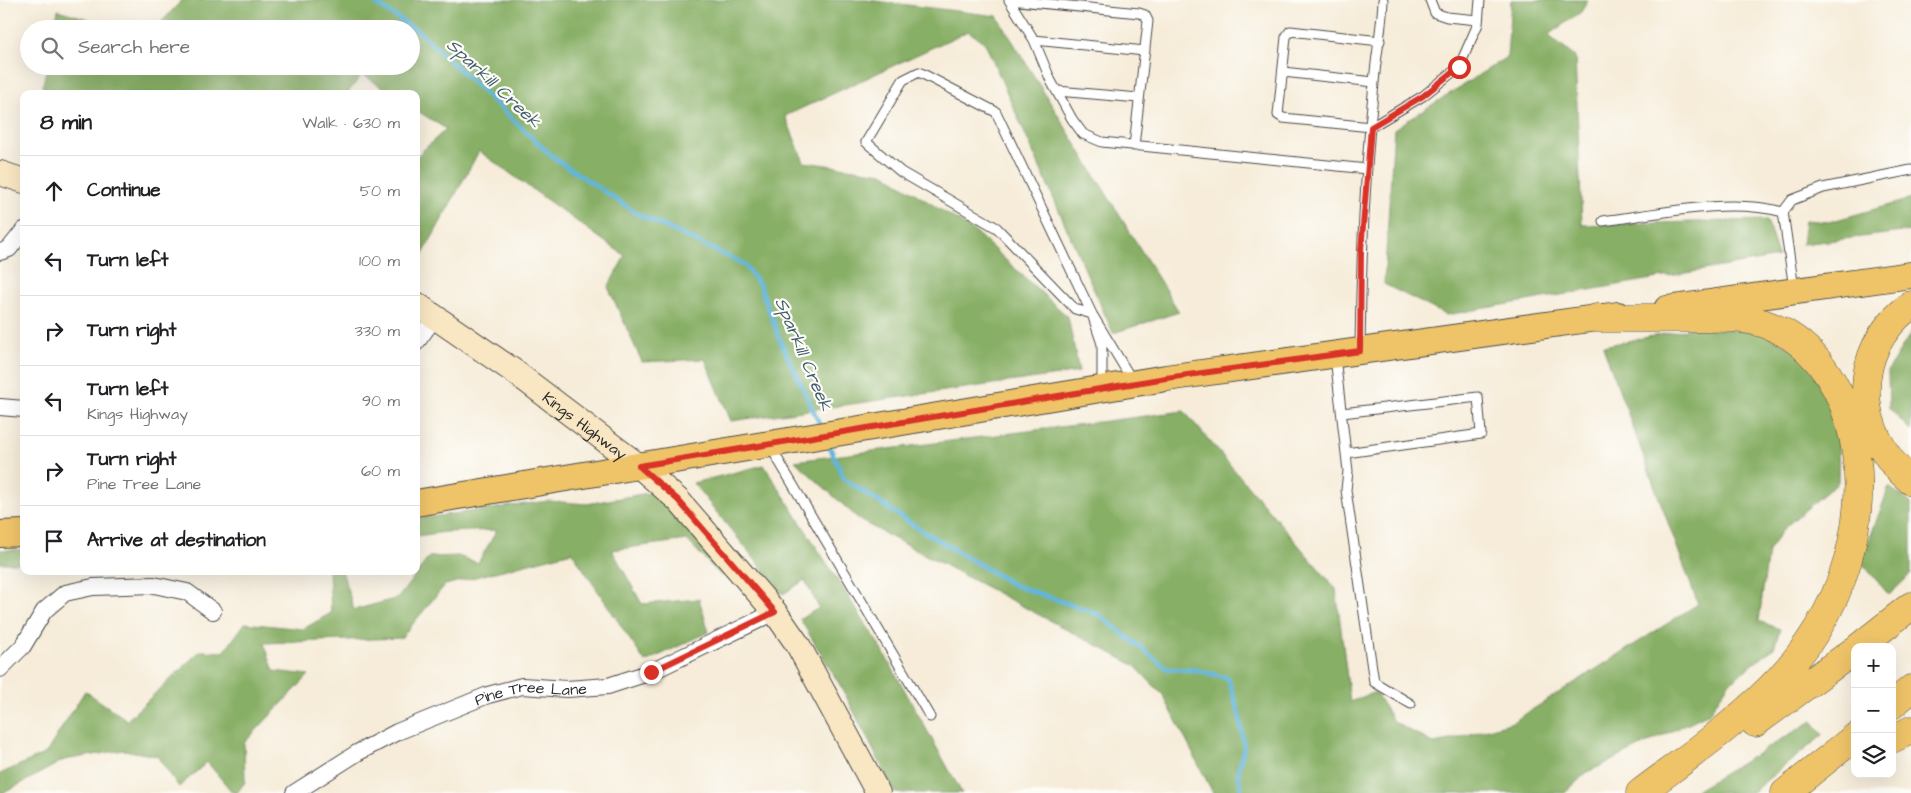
<!DOCTYPE html>
<meta charset="utf-8">
<style>
body{margin:0;font-family:"Architects Daughter",sans-serif;background:#f6f6f6;color:#202124}
.controls{position:absolute;right:15px;bottom:15px;display:grid;overflow:hidden;border-radius:10px;box-shadow:0 5px 20px #0002}
.controls button{width:45px;height:45px;display:grid;place-items:center;padding:0;border:0;border-bottom:1px solid #e0e0e0;background:#fff;color:#202124;font:25px sans-serif}
.stop{position:absolute;width:15px;height:15px;margin:-11px;border:4px solid #d93025;border-radius:50%;background:#fff}
.stop.end{background:#d93025;border-color:#fff;box-shadow:0 1px 5px #0008}
.list{margin:0;padding:0;list-style:none}
h2{display:flex;justify-content:space-between;align-items:center;height:65px;margin:0;padding:0 20px;font-size:21px}
h2 small{font-size:16px;font-weight:400;color:#757577}
.list li{display:grid;grid-template-columns:32px 1fr auto;gap:15px;align-items:center;box-sizing:border-box;height:70px;padding:0 20px;border-top:1px solid #e0e0e0}
.list b{display:block;font-size:19px;white-space:nowrap}
.list p{margin:0;font-size:16px;white-space:nowrap;color:#757577}
.list em{font-size:16px;font-style:normal;color:#757577}
.icon{flex:none;width:28px;height:28px;fill:none;stroke:currentColor;stroke-width:2;stroke-linecap:round;stroke-linejoin:round}
.map{position:relative;flex:none;width:1911px;height:793px;overflow:hidden}
.search{position:absolute;background:#fff;box-shadow:0 5px 20px #0002;left:20px;top:20px;width:400px;height:55px;display:flex;align-items:center;gap:12px;box-sizing:border-box;padding:0 18px;border-radius:28px;color:#757577;font-size:19px}
.panel{position:absolute;background:#fff;box-shadow:0 5px 20px #0002;left:20px;top:90px;width:400px;height:485px;border-radius:10px}
.map>svg:first-child{display:block}
.forest{fill:#87af65;stroke:#596d48}
.lines{fill:none;stroke-linecap:round;stroke-linejoin:round}
.stream{stroke:#60b6dd;stroke-width:4.5}
.lane-casing{stroke:#494845;stroke-width:11}
.street-casing{stroke:#494845;stroke-width:18}
.secondary-casing{stroke:#494845;stroke-width:26}
.primary-casing{stroke:#494845;stroke-width:28}
.highway-casing{stroke:#494845;stroke-width:29}
.lane{stroke:#fff;stroke-width:9}
.street{stroke:#fff;stroke-width:16}
.secondary{stroke:#f9e7c3;stroke-width:24}
.primary{stroke:#efc469;stroke-width:26}
.highway{stroke:#efc469;stroke-width:28}
.route{stroke:#d93025;stroke-width:6}
.labels{text-anchor:middle;stroke-width:4.5;stroke-linejoin:round;paint-order:stroke}
.street-label{font-size:16px;fill:#2b2b2b;stroke:#fdfcf7}
.water-label{font-size:18px;font-style:italic;fill:#3e5c69;stroke:#fdfcf7}
</style>
<div class="map">
<svg width="1911" height="793" viewBox="0 0 1911 793">
<rect width="100%" height="100%" fill="#fdfcf7"/>
<filter id="ink" filterUnits="userSpaceOnUse"><feTurbulence type="fractalNoise" baseFrequency=".02" numOctaves="2"/><feDisplacementMap in="SourceGraphic" scale="10" xChannelSelector="R" yChannelSelector="G"/><feConvolveMatrix kernelMatrix="1 2 1 2 8 2 1 2 1" color-interpolation-filters="sRGB"/></filter>
<filter id="wash" filterUnits="userSpaceOnUse"><feTurbulence type="fractalNoise" baseFrequency=".0096" numOctaves="4" result="noise"/><feDisplacementMap in="SourceGraphic" scale="20" xChannelSelector="R" yChannelSelector="G"/><feGaussianBlur stdDeviation="1.12" result="paint"/><feColorMatrix in="noise" values="0 0 0 0 0 0 0 0 0 0 0 0 0 0 0 0 0 1.4 0 .05"/><feComposite in="paint" operator="in"/></filter>
<g filter="url(#wash)">
<rect width="100%" height="100%" fill="#f6ecd9"/>
<path class="forest" d="M182,0h685l130,16 182,296 -66,21 -128,-290 -17,-12 -183,85 19,46 79,11 91,58 94,86 11,55 -348,49 -26,-62 -63,3 -34,-75 17,-31 -146,-105 -63,116v-110l30,-28 -30,-19v-16h-24l-30,-20 -15,20h-306l6,-28h364v-37h-256z
M1511,0h77l-7,12 -33,23 27,22 7,168 185,-5 11,37 -332,58 -62,-31 10,-155 113,-72z
M58,10l63,19h-67z
M1911,199v32l-109,13 3,-24 24,2z
M1693,328l71,4 40,24 35,62 -1,64 -54,46 -16,23 -9,70 21,8 -6,19 -45,35 -20,30 -123,60 -21,20h-352l-50,-98 -29,-30 -273,-144 -66,-60 389,-50 152,178 14,113 25,-10 19,30 41,22 78,-22 185,-118 -95,-258z
M1911,332v99l-22,-23 -1,-37z
M764,465l117,183 81,145h-67l-52,-103 -43,-71 19,-11 -14,-28 -22,14 -90,-111z
M1889,487l22,16v71l-22,21 -28,-33z
M653,492l78,81 -10,3 -34,-36 -75,10 30,54 57,-5 10,33 -64,30 -73,-110 -127,33 -44,53 -137,5 10,28 35,4 -65,68 1,39 -8,11h-4l-26,-31 -28,25 -22,-31 -34,-6 -59,10 -60,33h-4v-19l46,-21 39,-62 42,29 73,-69 24,1 21,-29 58,6 28,-16 -2,-42h13l12,39 44,-12 31,-41 29,-1 20,7 19,-33 -52,2 -29,4v-17l132,-18 39,3z
M0,550h24v13h-24z
M1812,721l11,14 -72,58h-59z"/>
<g class="lines">
<path class="stream" d="M370,0l48,31 136,127 84,56 106,50 16,22 20,54 41,87
M828,443l16,36 74,49 96,57 84,29 70,55 28,1 32,8 11,36 5,33 -6,25 4,21"/>
</g>
</g>
<g filter="url(#ink)">
<g class="lines">
<defs>
<path id="lane" d="M1009,0l25,40 17,41 21,38 11,15 19,8 265,27
M1009,0l130,13 6,2 3,6 -14,125
M1430,0l5,13 12,4 31,3
M1034,40l111,11
M1380,41l-90,-10 -4,6 -8,78 5,3 88,9 52,-31 36,-29 19,-43 2,-24
M1283,72l91,10
M1057,91l82,7
M1603,221c55,-7 125,-24 180,-9
M1794,289l-11,-77 9,-12 31,-12 88,-18
M1360,348c1,-89 5,-177 14,-265 2,-28 8,-55 9,-83
M1335,357l13,114 -2,19 28,192 37,22
M1102,386v-42l-10,-30 -96,-202 -77,-40 -16,8 -37,62 35,30 96,56 78,81 17,5 40,66
M1342,413l136,-16 3,37 -135,19
M770,446l160,271"/>
<g id="street">
<path d="M0,252l9,-3 15,-19"/>
<path d="M416,343l19,-26"/>
<path d="M0,407l24,2"/>
<path d="M0,669l23,-23 21,-35 21,-18 28,-6 61,-2 33,7 26,19"/>
<path id="s1" d="M294,793l63,-40 40,-21 91,-37 34,-9 45,3 41,-3 43,-14 124,-60"/>
</g>
<g id="secondary">
<path d="M0,173l24,8"/>
<path id="s2" d="M416,304l99,68 124,94 39,34 97,112 23,33 80,148"/>
</g>
<path id="primary" d="M1667,309l244,-34
M416,503l750,-125 452,-63
M0,534l24,-1"/>
<path id="highway" d="M1911,305c-63,46 -57,129 0,176
M1597,318c32,0 64,0 96,0 24,0 49,-2 72,6 44,15 72,55 84,97 12,40 12,81 3,122 -26,121 -119,180 -212,250
M1859,647l52,-41
M1892,705l19,-16
M1755,723l100,-73
M1892,739l19,-9
M1785,793l70,-56"/>
</defs>
<use href="#lane" class="lane-casing"/>
<use href="#street" class="street-casing"/>
<use href="#secondary" class="secondary-casing"/>
<use href="#primary" class="primary-casing"/>
<use href="#highway" class="highway-casing"/>
<use href="#lane" class="lane"/>
<use href="#street" class="street"/>
<use href="#secondary" class="secondary"/>
<use href="#primary" class="primary"/>
<use href="#highway" class="highway"/>
</g>
</g>
<g class="lines" filter="url(#ink)">
<path class="route" d="M651,672l124,-60 -97,-112 -39,-34 527,-88 194,-27 1,-100 10,-124 52,-31 36,-29"/>
</g>
<g class="labels">
<g class="street-label">
<text dy="6" stroke="none"><textPath href="#s2" startOffset="208">Kings Highway</textPath></text>
<text dy="6" stroke="none"><textPath href="#s1" startOffset="261">Pine Tree Lane</textPath></text>
</g>
<g class="water-label">
<text transform="translate(494 83) rotate(43)" y="6">Sparkill Creek</text>
<text transform="translate(804 354) rotate(67)" y="6">Sparkill Creek</text>
</g>
</g>
</svg>
<div class="controls">
<button>+</button>
<button>−</button>
<button><svg class="icon" aria-label="layers" viewBox="0 0 24 24"><path d="M12 4l9 5-9 5-9-5zM3 14l9 5 9-5"/></svg></button>
</div>
<div class="stop" style="left:1459px;top:67px"></div>
<div class="stop end" style="left:651px;top:672px"></div>
<div class="search"><svg class="icon" aria-label="search" viewBox="0 0 24 24"><circle cx="10" cy="10" r="6"/><path d="M15 15l6 6"/></svg>Search here</div>
<section class="panel">
<h2>8 min<small>Walk · 630 m</small></h2>
<ul class="list">
<li><svg class="icon" aria-label="ahead" viewBox="0 0 24 24"><path d="M12 20V5M6 11l6-6 6 6"/></svg><div><b>Continue</b></div><em>50 m</em></li>
<li><svg class="icon" aria-label="left" viewBox="0 0 24 24"><path d="M17 20v-9H6M10 6l-5 5 5 5"/></svg><div><b>Turn left</b></div><em>100 m</em></li>
<li><svg class="icon" aria-label="right" viewBox="0 0 24 24"><path d="M7 20v-9h11M14 6l5 5-5 5"/></svg><div><b>Turn right</b></div><em>330 m</em></li>
<li><svg class="icon" aria-label="left" viewBox="0 0 24 24"><path d="M17 20v-9H6M10 6l-5 5 5 5"/></svg><div><b>Turn left</b><p>Kings Highway</p></div><em>90 m</em></li>
<li><svg class="icon" aria-label="right" viewBox="0 0 24 24"><path d="M7 20v-9h11M14 6l5 5-5 5"/></svg><div><b>Turn right</b><p>Pine Tree Lane</p></div><em>60 m</em></li>
<li><svg class="icon" aria-label="arrive" viewBox="0 0 24 24"><path d="M6 21V4h12l-3 4 3 4H6"/></svg><div><b>Arrive at destination</b></div></li>
</ul>
</section>
</div>
